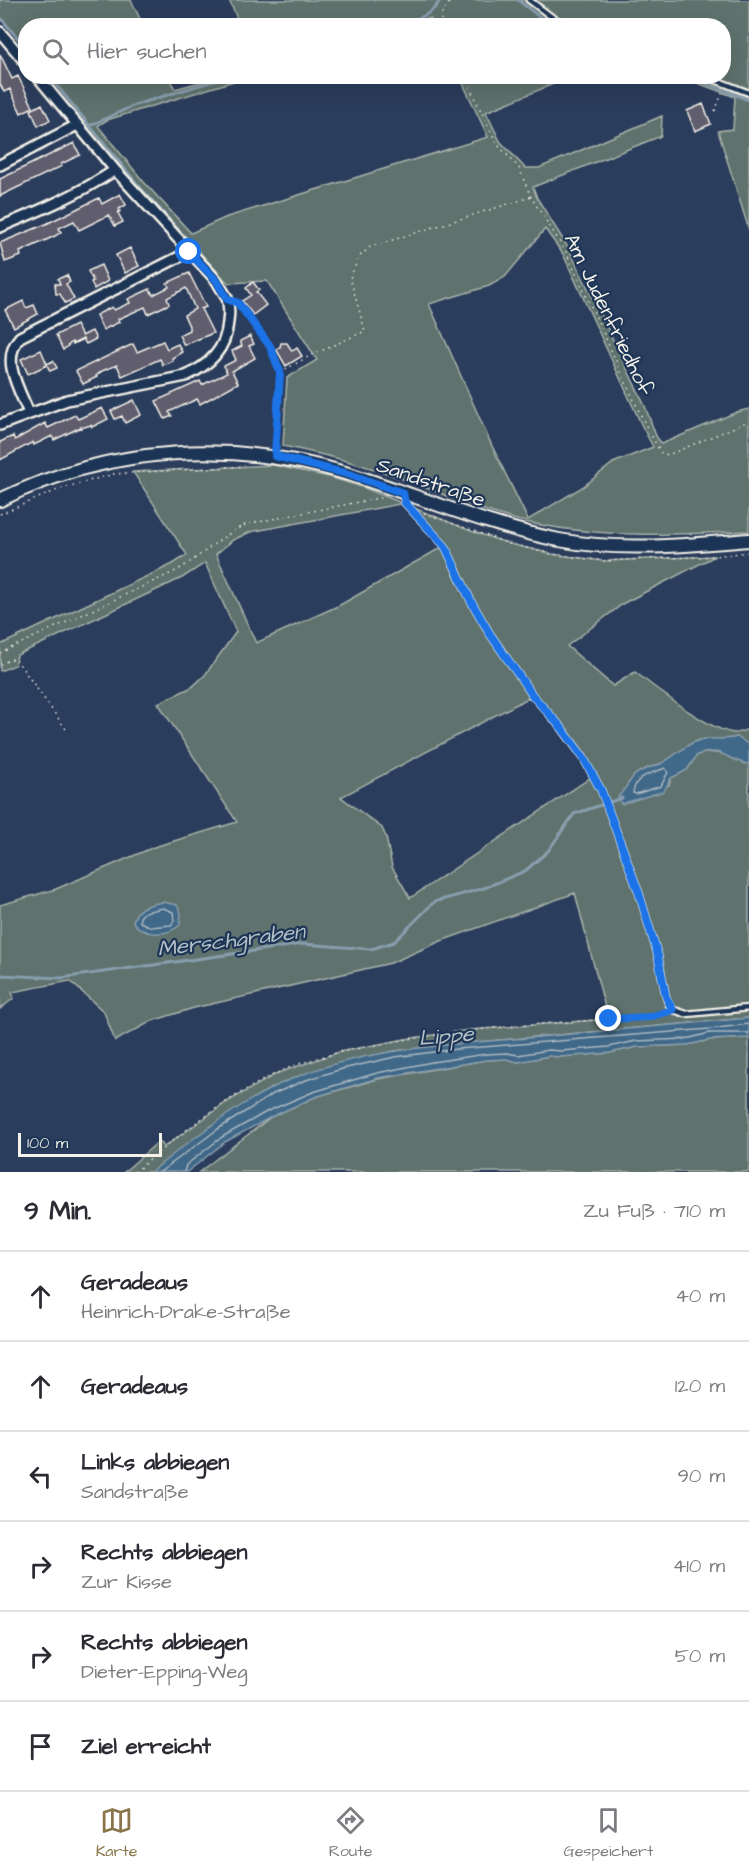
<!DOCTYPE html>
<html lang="de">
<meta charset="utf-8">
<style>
body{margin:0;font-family:"Architects Daughter",sans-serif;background:#f7f7f7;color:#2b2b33}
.scale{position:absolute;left:18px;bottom:15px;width:144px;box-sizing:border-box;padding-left:6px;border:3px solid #f4f1e8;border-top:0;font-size:16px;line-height:21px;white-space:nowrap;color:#f4f1e8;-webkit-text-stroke:4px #1d3557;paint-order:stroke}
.stop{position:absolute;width:18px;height:18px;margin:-14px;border:4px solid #1a73e8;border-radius:50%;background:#fff}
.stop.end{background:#1a73e8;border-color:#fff;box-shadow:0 2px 6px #0008}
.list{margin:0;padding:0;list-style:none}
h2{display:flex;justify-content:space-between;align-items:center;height:78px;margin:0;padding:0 24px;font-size:26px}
h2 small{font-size:20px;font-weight:400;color:#7c7c81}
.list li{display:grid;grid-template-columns:39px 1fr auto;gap:18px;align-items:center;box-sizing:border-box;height:90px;padding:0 24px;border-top:2px solid #e1e1e2}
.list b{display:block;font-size:22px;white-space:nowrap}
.list p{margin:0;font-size:20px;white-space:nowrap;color:#7c7c81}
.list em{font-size:20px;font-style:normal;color:#7c7c81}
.icon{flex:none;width:33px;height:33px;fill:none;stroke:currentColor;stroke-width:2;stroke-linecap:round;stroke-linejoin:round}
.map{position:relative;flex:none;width:749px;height:1172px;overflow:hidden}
.search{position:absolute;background:#fff;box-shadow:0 6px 24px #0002;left:18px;right:18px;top:18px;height:66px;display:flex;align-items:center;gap:15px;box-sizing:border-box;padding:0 21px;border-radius:24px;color:#7c7c81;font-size:22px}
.sheet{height:618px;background:#fff}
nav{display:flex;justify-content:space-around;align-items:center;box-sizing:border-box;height:84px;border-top:2px solid #e1e1e2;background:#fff;font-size:16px;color:#7c7c81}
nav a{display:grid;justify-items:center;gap:3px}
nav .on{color:#8a764a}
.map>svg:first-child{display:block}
.green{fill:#5e726d;stroke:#a9b2aa;stroke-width:1.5;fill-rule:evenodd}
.water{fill:#406788;stroke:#889eae;stroke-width:1.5}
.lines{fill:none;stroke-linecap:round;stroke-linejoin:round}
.shore{stroke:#acbac2;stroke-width:1.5}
.stream{stroke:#889eae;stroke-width:3}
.building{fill:#615d6e;stroke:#f4f1e8;stroke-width:1.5}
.service-casing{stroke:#f4f1e8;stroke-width:9}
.minor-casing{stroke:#f4f1e8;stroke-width:14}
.secondary-casing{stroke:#f4f1e8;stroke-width:16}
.path{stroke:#f4f1e8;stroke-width:1.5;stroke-dasharray:1.5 4.5;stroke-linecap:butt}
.service{stroke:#1d3557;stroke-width:4.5}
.minor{stroke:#1d3557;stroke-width:9}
.secondary{stroke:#1d3557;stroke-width:12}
.route{stroke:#1a73e8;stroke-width:8}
.labels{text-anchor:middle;stroke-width:4.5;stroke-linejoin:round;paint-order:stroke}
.street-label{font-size:21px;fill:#f4f1e8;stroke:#1d3557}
.water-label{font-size:22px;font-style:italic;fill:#b5c1c6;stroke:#1d3557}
</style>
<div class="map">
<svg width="749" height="1172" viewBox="0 0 749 1172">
<rect width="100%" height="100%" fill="#2b3d5c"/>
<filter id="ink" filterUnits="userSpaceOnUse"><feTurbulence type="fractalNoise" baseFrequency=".0167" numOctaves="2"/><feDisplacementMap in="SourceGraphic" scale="12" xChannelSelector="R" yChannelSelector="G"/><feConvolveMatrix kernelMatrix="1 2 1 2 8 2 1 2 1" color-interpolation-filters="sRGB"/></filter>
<g filter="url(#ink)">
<path class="green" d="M0,0h131l12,25 -117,1 -1,22 -25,-31z
M229,0h520v230l-31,-99 15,-2 2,-32 -54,-20 43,-1v-50h-289l-5,-8 -20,8 -170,-1z
M49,77h119l7,12 42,-12h30l-140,43 -9,6 45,55 48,52 36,-16 261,-80 -28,-60h110l-84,35 14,29 25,27h14l123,-52 -1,20 -128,51 4,11 32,51 76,157 11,30 5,8 76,-32 12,-3v122c-72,4 -143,7 -214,-7 -47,-9 -93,-31 -138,-47 -37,-14 -75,-23 -114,-31l4,-68 30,-18 -50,-79 -39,2 -90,-98zM545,229l18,25 79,172 11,21 -40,16 -29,23 -56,34 -36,-74 -63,-142 60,-18 16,-9z
M273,465l56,12 33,10 109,44 39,13 42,10 51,7 112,-5 -91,47 -57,43 46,40 22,-14c21,16 75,60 100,61 4,0 10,-3 14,-4v16l-12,-8c-13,4 -24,0 -37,3 -15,4 -25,17 -40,24 -9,4 -17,4 -25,11 -6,6 -10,15 -16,22l3,7 47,-19 2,-7 16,-8 10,-15c17,-6 32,-1 47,9l5,-1v255l-293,26 -62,7 -54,13 -36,11 -34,14 -56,35 -63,48h-27l35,-31 5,6 63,-45 51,-29 61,-21 66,-13 65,-9 138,-11 -33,-126 -134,48 -50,22 -197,45 -42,13 -37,20 -11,-29 -34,-31 -58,11 2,6 -14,11v-104l56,-16 98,-42 83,-25 -79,-119 34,-16 13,-12 31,-43 -31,-69 -23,15 -165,77 -2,10 -15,6v-26l173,-81 14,-9 -54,-83zM405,503l39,43 -104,59 -84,38 -40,-89 17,-14 17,-8zM532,696l29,31 32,49 -183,122 -18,-31 -6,-30 -4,-9 -41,-31z
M749,1038v134h-550l72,-55 44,-20 63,-18 108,-19 21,-1 11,3 31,-6 11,1 50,-4 27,-6 50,-2 23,-5z"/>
<path class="water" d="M737,737l12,8v19c-23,-2 -24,-19 -52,-9l-10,15 -16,8 -7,13 -43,13 -3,-7c7,-7 11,-16 17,-22 8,-7 16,-7 25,-11 15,-7 25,-20 40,-24 13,-3 24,1 37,-3z
M163,902l14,3 4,8 -1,12c-12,11 -37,12 -47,-3 4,-17 16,-17 30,-20z
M749,1018v20l-39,2 -23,5 -50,2 -27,6 -50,4 -11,-1 -31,6 -12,-3 -20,1 -108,18 -63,19 -44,20 -46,25 -38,30h-36c37,-30 77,-61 119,-83 76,-40 173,-44 257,-51 74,-7 148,-13 222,-20z"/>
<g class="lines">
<path class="shore" d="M665,768l3,4 -7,14 -25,8 -3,-1c2,-18 18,-19 32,-25z
M163,908l10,4 1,9 -3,4 -20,2 -11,-5v-5l5,-5z
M160,1172l58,-43 55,-35 33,-14 36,-11 53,-12 62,-8 253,-20 39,-5
M184,1172l2,-7 36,-28 46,-26 45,-19 64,-19 55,-11 54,-8 21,-1 11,2 31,-5 12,1 48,-4 27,-6 50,-2 24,-6h39"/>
<path class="stream" d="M518,0l33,26
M0,17l26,31
M393,26c19,-6 38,-8 47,-26
M49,76l89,109 47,52
M687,76l62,24
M89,126l46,-21 94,-29
M0,975l61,3 242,-34 68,5 23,-7 40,-40 50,-14 41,-17 23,-20 26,-37 48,-16"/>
</g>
<path class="building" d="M0,54l12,25 6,-3 15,31 -12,6 -11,-24 -6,3 -4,-8z
M42,104l8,16 -12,6 -7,-16z
M703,104l8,20 -16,7 -8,-20z
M74,143l6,12 -19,9 1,2 -62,30v-17z
M120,194l6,11 -7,4 1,2 -2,2 5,9 -8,4 -6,-11 -30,15 -5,-9 -15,7 2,4 -6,4 -35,16 1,4 -16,6 -5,-19 46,-19 53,-26 3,6z
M130,248l9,18 -14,7 -9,-18z
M101,265l7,16 -14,8 -3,-7 2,-1 -5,-10z
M189,273l17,34 -5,2 12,24 -29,12 -5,-10 10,-5v-4l-5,-11 11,-6 -9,-21 -19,10 2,6 -21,10 -3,-7 -27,12 1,3 -16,8 -7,-15 16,-8 2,3 16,-7 -2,-4 22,-10 3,6 16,-8 -2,-4z
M67,275l3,7 -4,2 8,15 -9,4 -5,-9h-4l-1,-10h5l-2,-5z
M253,282l6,8 -3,2 10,13 -13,10 -11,-14 9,-6 -5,-7z
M23,301l3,7 8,-3 4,9 -24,13 -9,-17z
M76,325l6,11 10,-5 4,8 -10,5 -3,-5 -10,5 -1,-2 -9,8 -7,-15z
M250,336l4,8 -5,2 6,12 -23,13 6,12 -38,21 -3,-5 -28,13 3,4 -7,3 -9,-18 44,-20 2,4 25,-12 -3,-7 12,-6 -4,-9 10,-5 -2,-5z
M163,341l4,8 11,-5 4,8 -10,6 1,3 -10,4 -3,-6 -38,17 -5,-11 -15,6 -6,5 1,1 -14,7 -7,-13 57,-27 4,8z
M281,343h6l5,8 5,-3 5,8 -16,10 -10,-17 4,-2z
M41,350l6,14 6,-3 4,7 -7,3 -3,-6 -19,9 -7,-15z
M134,400l7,15 -16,8 -3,-7 -7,3 -4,-8z
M102,408l6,11 -16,8 -1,-2 -10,3v-1l-27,13 -2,-4 -18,9 -1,-3 -33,18v-18l13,-6 2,4 30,-17 3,5 27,-13 3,4z"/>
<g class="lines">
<defs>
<path id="service" d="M529,0l24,18 16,8
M705,76l44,17
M403,493l2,10 40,43 26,55 19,33 43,62 28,31 22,30 18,33 38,103 19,63 8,41 5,12 15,5 63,-6"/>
<path id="minor" d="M0,32l26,31
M0,165l77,-40
M0,227c39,-16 79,-33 115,-57
M29,413c-10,-24 -29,-54 -9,-76l169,-85
M0,425l67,-25 119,-24c23,-11 40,-26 42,-54 1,-7 1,-17 -1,-24 -3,-6 -7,-11 -10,-17l-102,-111 -78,-94"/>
<path id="secondary" d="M0,500c111,-55 235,-61 352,-25 69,22 136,51 207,65 63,12 127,5 190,0"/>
</defs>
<use href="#service" class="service-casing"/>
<use href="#minor" class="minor-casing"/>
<use href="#secondary" class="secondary-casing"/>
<path class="path" d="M441,26v-11l10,-15
M464,76l33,68 22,24 12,29 35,55 79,172 16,29 7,2 81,-34
M715,111l8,-20
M237,302l33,44 10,26 -4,74
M280,372l30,-16 55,-25 -15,-53 9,-21 11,-10 161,-50
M424,513l86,31 42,10 51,7 112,-5 34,-4
M0,514l60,-25 54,-15 131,-8
M0,653l176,-82c26,-15 44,-35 71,-47l137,-27
M0,664l15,-6 53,74
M135,1172c43,-37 90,-74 142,-99 32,-15 70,-23 105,-29 88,-17 178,-22 267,-27l17,-4"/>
<use href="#service" class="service"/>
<use href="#minor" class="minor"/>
<use href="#secondary" class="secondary"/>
</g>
</g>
<g class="lines" filter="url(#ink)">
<path class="route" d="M189,252l28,29 10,18 11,4 32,43 10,26 -5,84 77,19 51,18 2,10 40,43 26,55 19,33 43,62 28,31 22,30 18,33 38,103 19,63 8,41 7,13 -24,7 -40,2"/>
</g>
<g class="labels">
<g class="street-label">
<text transform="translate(609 314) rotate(64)" y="7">Am Judenfriedhof</text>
<text transform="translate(431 482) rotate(19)" y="7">Sandstraße</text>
</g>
<g class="water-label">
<text transform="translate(231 939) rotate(-7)" y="8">Merschgraben</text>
<text transform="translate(446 1035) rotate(-5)" y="8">Lippe</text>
</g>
</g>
</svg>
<div class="scale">100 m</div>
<div class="stop" style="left:189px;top:252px"></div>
<div class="stop end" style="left:609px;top:1019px"></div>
<div class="search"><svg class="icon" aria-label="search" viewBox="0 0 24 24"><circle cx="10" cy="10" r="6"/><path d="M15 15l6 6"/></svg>Hier suchen</div>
</div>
<section class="sheet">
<h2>9 Min.<small>Zu Fuß · 710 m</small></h2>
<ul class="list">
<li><svg class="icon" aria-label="ahead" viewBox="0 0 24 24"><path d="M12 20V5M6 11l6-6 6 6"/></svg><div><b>Geradeaus</b><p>Heinrich-Drake-Straße</p></div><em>40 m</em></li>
<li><svg class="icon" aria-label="ahead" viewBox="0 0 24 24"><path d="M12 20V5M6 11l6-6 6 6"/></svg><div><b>Geradeaus</b></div><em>120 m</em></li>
<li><svg class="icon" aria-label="left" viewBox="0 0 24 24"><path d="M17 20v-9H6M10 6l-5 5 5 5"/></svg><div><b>Links abbiegen</b><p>Sandstraße</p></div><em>90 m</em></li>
<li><svg class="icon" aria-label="right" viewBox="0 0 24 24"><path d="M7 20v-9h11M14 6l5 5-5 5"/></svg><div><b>Rechts abbiegen</b><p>Zur Kisse</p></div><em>410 m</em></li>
<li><svg class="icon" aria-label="right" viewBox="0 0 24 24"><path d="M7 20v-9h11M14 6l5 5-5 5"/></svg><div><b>Rechts abbiegen</b><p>Dieter-Epping-Weg</p></div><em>50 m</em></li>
<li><svg class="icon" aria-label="arrive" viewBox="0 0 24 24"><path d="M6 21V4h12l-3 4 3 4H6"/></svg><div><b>Ziel erreicht</b></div></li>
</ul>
</section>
<nav>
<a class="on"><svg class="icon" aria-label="map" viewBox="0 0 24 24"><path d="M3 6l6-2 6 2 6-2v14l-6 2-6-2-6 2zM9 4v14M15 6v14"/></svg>Karte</a>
<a><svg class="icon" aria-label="directions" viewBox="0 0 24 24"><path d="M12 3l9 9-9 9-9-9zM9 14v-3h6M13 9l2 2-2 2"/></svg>Route</a>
<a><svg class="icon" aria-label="saved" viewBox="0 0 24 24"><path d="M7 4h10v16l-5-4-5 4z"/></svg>Gespeichert</a>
</nav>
